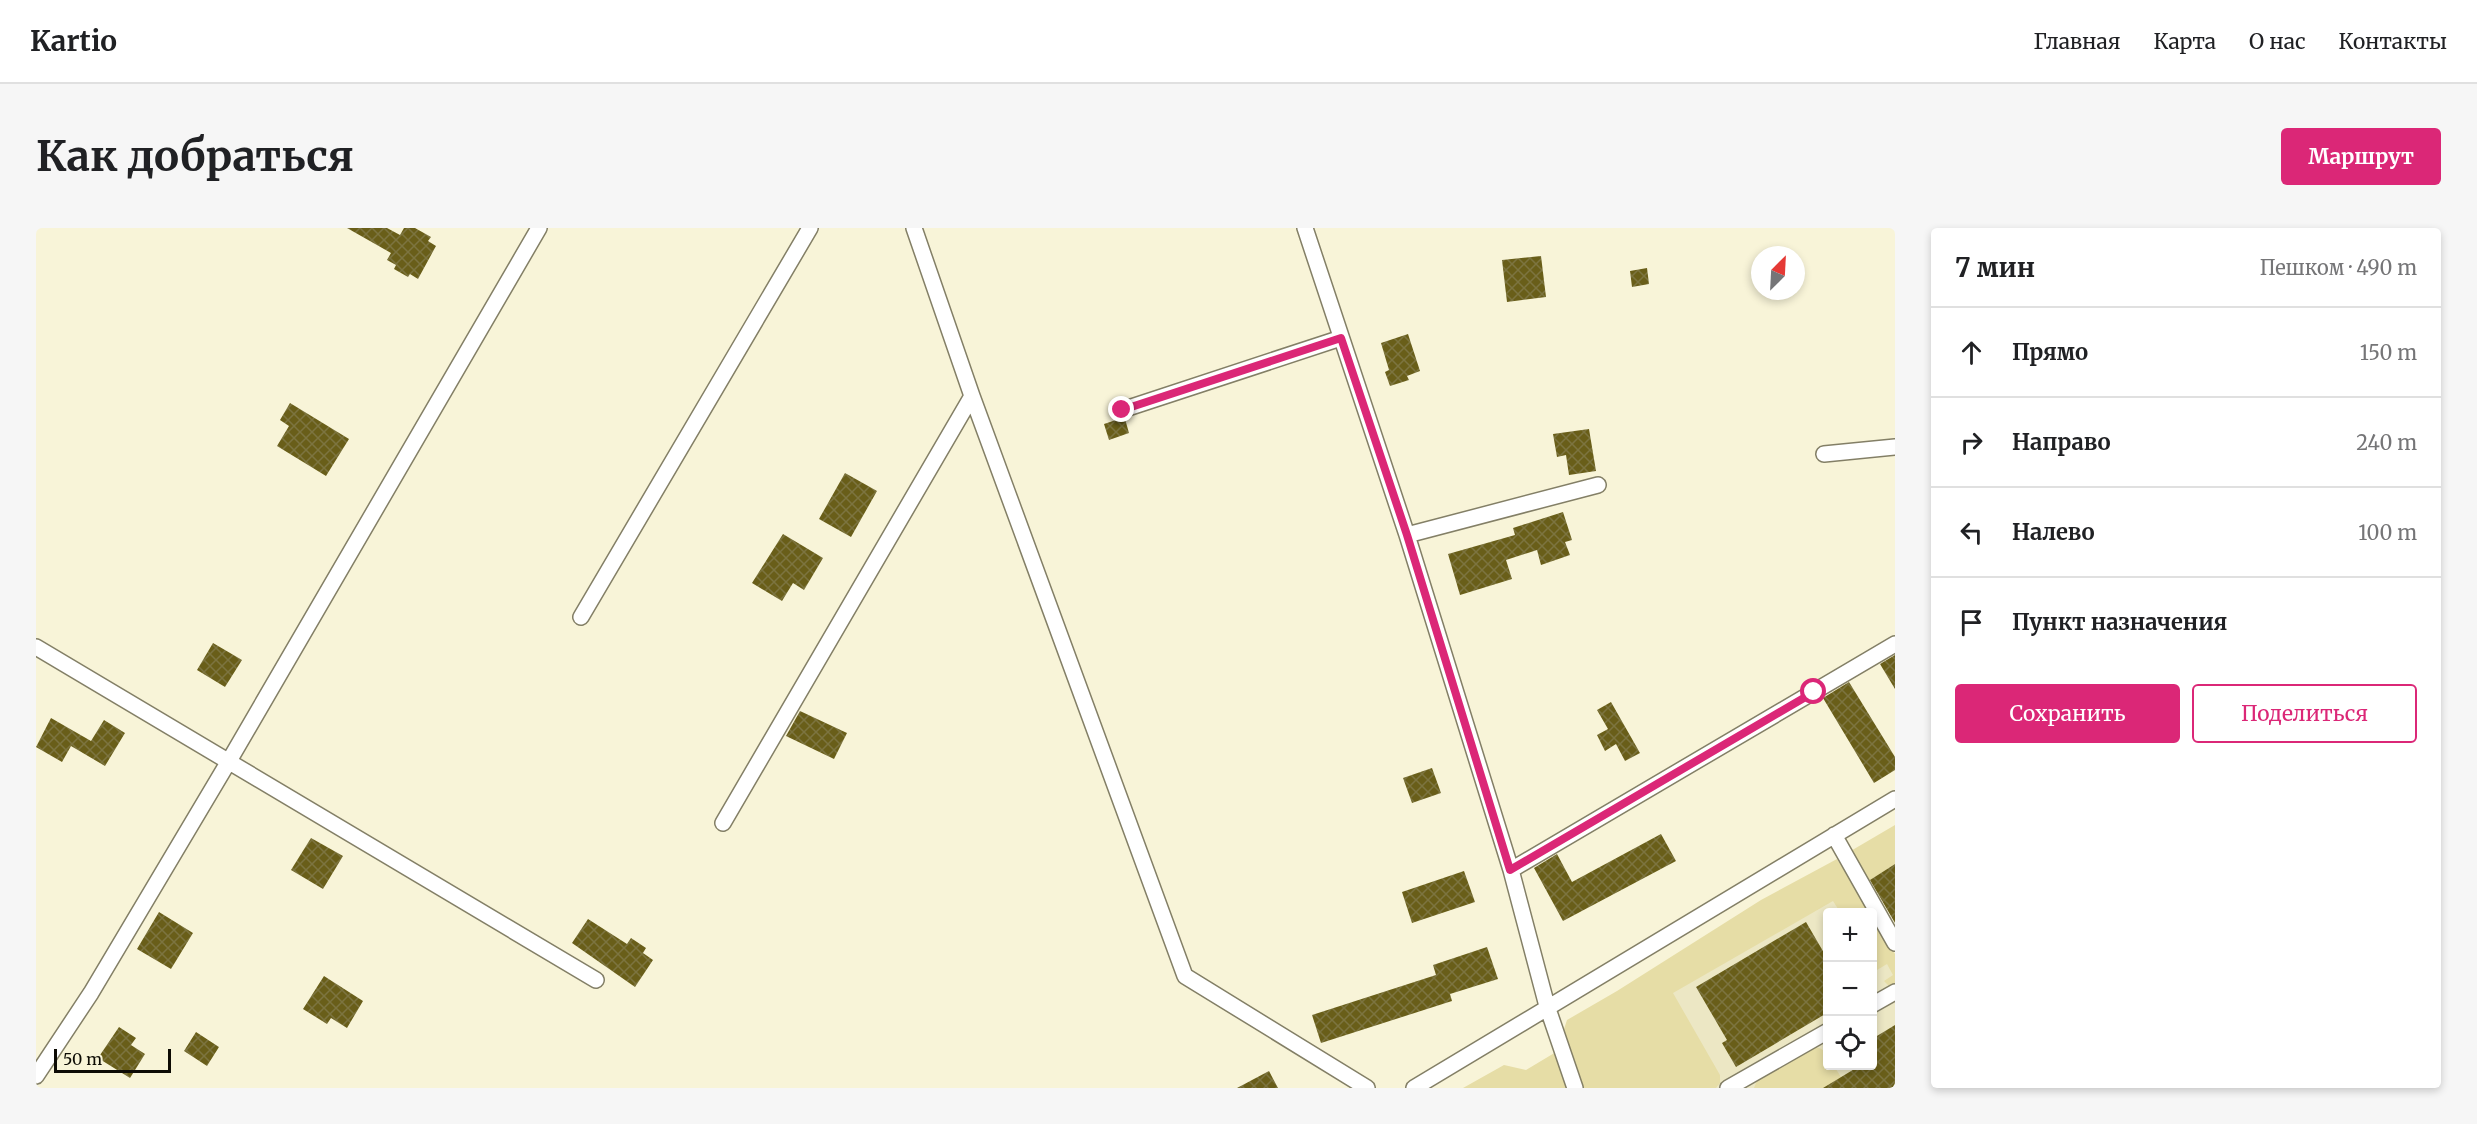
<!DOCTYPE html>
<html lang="ru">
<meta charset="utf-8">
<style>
body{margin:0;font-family:Merriweather,serif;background:#f6f6f6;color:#202124}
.controls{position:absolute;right:18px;bottom:18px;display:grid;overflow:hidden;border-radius:6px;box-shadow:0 3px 9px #0003}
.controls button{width:54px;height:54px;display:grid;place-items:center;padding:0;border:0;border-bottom:2px solid #e0e0e0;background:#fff;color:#202124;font:30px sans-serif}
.compass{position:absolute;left:1715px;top:18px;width:54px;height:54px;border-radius:50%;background:#fff;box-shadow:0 3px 9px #0003;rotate:24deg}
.scale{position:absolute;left:18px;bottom:15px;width:117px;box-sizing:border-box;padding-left:6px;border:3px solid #0d0b04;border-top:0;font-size:16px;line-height:21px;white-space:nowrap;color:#0d0b04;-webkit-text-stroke:4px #f8f4d8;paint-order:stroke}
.stop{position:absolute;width:18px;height:18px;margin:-14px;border:4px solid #db2777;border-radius:50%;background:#fff}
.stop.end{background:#db2777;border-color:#fff;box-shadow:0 2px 6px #0008}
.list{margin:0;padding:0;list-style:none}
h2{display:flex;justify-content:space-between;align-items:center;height:78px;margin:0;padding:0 24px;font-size:26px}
h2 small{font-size:20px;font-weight:400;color:#757577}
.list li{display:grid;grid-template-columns:39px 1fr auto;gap:18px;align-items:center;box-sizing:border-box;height:90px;padding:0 24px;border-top:2px solid #e0e0e0}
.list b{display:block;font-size:22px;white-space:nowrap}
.list em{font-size:20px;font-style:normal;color:#757577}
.actions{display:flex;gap:12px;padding:18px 24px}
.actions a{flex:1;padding:14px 0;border:2px solid #db2777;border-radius:6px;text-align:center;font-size:21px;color:#db2777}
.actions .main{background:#db2777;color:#fff}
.icon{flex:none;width:33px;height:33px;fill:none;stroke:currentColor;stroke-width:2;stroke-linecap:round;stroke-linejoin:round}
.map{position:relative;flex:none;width:1859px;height:860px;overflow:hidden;border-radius:6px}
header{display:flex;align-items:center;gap:36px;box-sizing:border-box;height:84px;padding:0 30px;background:#fff;border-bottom:2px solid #e0e0e0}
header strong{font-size:28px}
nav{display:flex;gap:33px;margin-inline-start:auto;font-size:21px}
.intro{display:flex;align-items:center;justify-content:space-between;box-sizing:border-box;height:144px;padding:0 36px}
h1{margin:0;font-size:42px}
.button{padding:15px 27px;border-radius:6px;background:#db2777;color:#fff;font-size:21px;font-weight:700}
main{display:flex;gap:36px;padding:0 36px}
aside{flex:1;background:#fff;border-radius:6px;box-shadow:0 3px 9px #0003}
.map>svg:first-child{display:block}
.built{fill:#ece7c4}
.green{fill:#e6dda6}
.building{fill:url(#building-cross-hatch)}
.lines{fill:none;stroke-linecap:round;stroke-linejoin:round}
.minor-casing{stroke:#837f66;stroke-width:18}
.minor{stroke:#fff;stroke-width:15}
.route{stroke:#db2777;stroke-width:8}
</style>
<header>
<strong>Kartio</strong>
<nav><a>Главная</a><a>Карта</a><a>О нас</a><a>Контакты</a></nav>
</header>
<div class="intro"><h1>Как добраться</h1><a class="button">Маршрут</a></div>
<main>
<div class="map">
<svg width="1859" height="860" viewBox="0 0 1859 860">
<defs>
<pattern id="building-cross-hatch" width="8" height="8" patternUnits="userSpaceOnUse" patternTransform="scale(1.5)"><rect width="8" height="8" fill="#695e19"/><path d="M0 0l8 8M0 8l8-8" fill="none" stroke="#7c7440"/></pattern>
</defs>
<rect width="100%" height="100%" fill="#f8f4d8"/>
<path class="built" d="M1804,636l30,48h-42v154h44l1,-149 22,37v134h-242l-37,-90z"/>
<path class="green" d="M1859,597v39l-28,18 -18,-30z
M1801,631l33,53h-30l-7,-11 -160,92 47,82v8l-4,5h-134l-18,-59 3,-9 50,-29 144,-91z
M1836,689l23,37v31l-6,1 -5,-5 9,-6 -6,-11 -10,6 -4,-1z
M1778,819c12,1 13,8 14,19h6l7,11 -6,11h-81l4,-10z
M1520,824l11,36h-104l41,-23 22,5z"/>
<path class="building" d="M311,0h40l13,7 4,-7h11l16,9 -3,4 8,5 -18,33 -8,-5 -2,3 -14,-8 2,-4 -9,-5 4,-7z
M1505,28l5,41 -39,5 -5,-42z
M1611,40l2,16 -17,3 -2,-16z
M1372,106l12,37 -13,5 2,4 -19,6 -5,-14 4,-2 -8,-27z
M254,175l59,36 -23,37 -49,-30 12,-20 -9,-6z
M1083,191h6l4,14 -20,7 -5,-16z
M1553,201l7,42 -27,4 -3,-20 -9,2 -4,-23z
M809,245l32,18 -26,46 -32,-18z
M1527,284l9,28 -7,2 5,13 -29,10 -4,-15 -31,10 6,19 -52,16 -12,-41 67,-19 -2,-7z
M747,306l40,24 -19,32 -11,-7 -11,18 -30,-18z
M177,415l29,17 -17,27 -28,-17z
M1859,427v34l-15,-25z
M1813,454l46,75v13l-21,13 -51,-85z
M1575,474l29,51 -15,8 -9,-17 -11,7 -8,-16 11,-6 -11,-19z
M764,483l47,22 -13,26 -48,-23z
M15,490l40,23 13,-21 21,13 -20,33 -34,-20 -9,16 -26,-15z
M1396,540l9,25 -29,10 -9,-25z
M1625,606l15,27 -113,60 -29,-53 23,-14 15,28z
M275,610l32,18 -20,33 -32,-19z
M1859,636v59l-25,-43z
M1428,643l11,31 -63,21 -10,-31z
M123,684l34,21 -22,36 -34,-20z
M552,691l39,25 4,-6 15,10 -3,5 10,7 -18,27 -63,-44z
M1770,694l21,36v55l-91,54 -14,-24 5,-3 -31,-53z
M1451,719l11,32 -48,15 2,7 -131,42 -9,-28 124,-40 -3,-10z
M288,748l39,25 -16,27 -16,-10 -4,6 -24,-15z
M1859,797v63h-72l38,-23h11v-26z
M83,799l17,11 -5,7 14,9 -15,24 -32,-20z
M160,804l23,15 -12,19 -23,-15z
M1233,843l9,17h-41z"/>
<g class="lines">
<defs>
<path id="minor" d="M878,0l58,168 213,580 182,112
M1269,0l102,307 104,335 36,136 28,82
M1086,182l219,-72
M1788,226l71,-7
M1371,307l191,-50
M545,389l229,-389
M0,419l560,333
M687,595l249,-427
M1798,607l61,108
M1475,642l384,-226
M1836,777l23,-13
M0,848l55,-83 138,-232 310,-533
M1378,860l481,-289
M1692,860l100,-57"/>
</defs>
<use href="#minor" class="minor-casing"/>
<use href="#minor" class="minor"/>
</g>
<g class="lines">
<path class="route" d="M1086,182l219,-72 66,197 103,335 304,-178"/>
</g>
</svg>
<div class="controls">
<button>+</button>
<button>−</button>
<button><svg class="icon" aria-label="locate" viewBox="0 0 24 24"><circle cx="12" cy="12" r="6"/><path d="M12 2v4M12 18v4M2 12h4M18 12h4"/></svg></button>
</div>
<svg class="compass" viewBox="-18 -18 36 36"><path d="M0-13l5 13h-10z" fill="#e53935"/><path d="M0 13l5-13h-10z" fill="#757577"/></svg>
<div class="scale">50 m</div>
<div class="stop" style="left:1778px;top:464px"></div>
<div class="stop end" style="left:1086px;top:182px"></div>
</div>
<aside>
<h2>7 мин<small>Пешком · 490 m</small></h2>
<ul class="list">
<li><svg class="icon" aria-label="ahead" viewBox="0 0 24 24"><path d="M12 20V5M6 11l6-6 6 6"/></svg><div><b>Прямо</b></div><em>150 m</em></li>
<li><svg class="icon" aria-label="right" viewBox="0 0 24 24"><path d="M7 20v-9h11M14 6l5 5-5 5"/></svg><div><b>Направо</b></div><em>240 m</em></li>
<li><svg class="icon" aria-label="left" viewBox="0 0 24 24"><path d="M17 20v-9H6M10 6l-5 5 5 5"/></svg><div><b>Налево</b></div><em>100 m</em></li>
<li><svg class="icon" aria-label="arrive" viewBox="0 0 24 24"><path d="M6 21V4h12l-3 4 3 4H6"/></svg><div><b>Пункт назначения</b></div></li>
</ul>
<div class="actions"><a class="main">Сохранить</a><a>Поделиться</a></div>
</aside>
</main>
